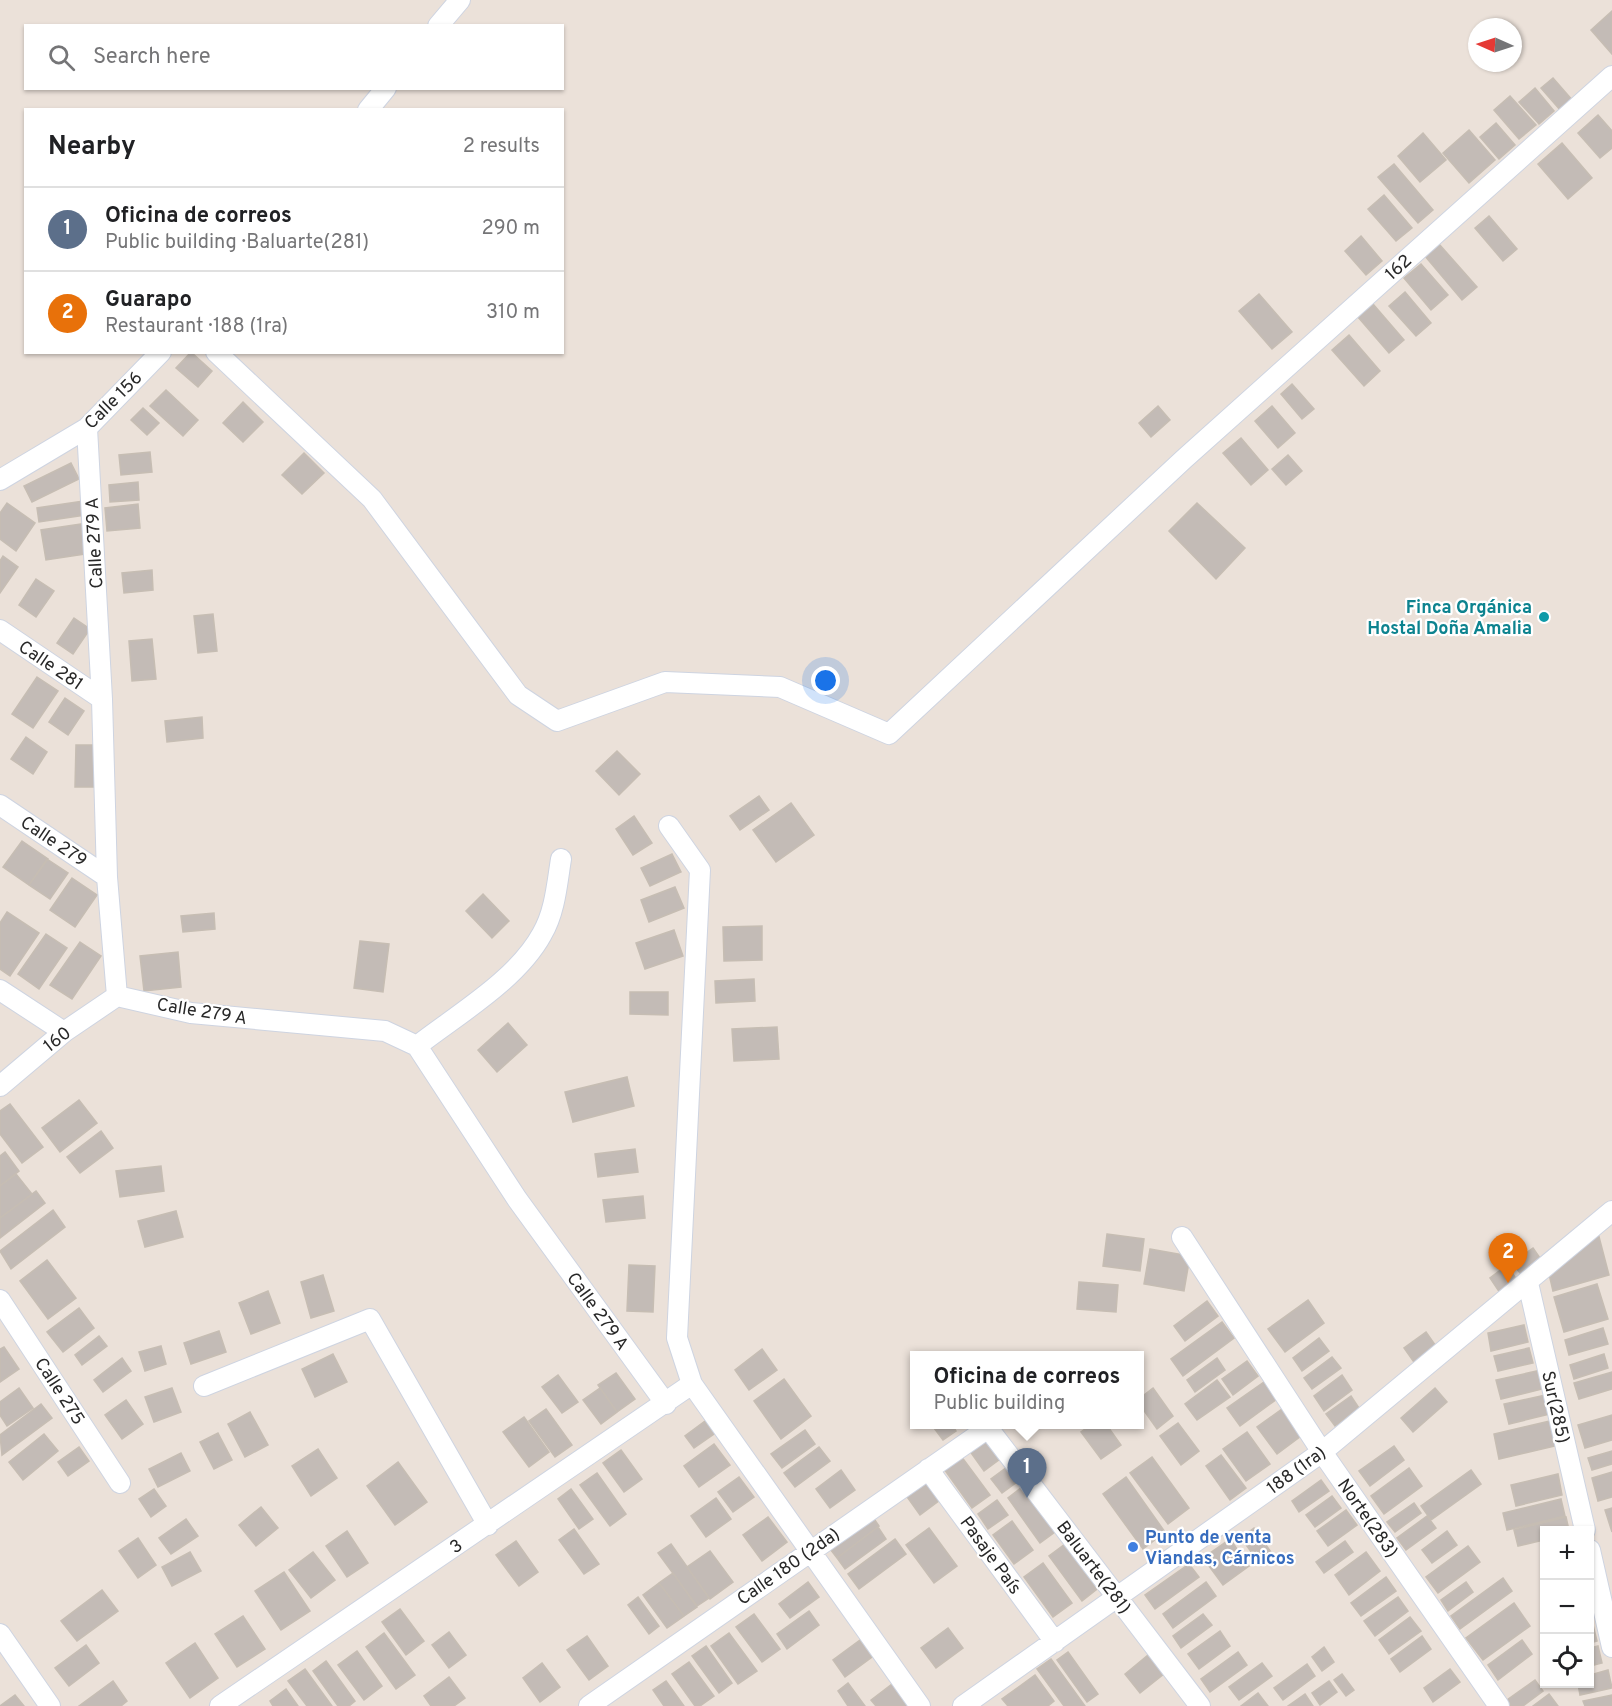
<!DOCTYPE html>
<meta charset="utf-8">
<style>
body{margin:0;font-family:Overpass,sans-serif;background:#f6f6f6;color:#202124}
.controls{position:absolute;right:18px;bottom:18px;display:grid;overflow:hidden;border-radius:0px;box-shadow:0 2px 4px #0004}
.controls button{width:54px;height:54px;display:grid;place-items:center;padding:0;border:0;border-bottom:2px solid #e0e0e0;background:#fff;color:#202124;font:30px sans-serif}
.compass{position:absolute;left:1468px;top:18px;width:54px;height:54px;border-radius:50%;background:#fff;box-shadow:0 2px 4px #0004;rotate:273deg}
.you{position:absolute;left:826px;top:681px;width:21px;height:21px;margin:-15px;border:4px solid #fff;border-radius:50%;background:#1a73e8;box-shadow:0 0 0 9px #1a73e833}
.badge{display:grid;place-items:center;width:39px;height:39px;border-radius:50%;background:#db2777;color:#fff;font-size:20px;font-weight:700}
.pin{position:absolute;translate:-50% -50px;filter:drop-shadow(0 2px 3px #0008)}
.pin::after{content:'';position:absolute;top:32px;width:21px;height:18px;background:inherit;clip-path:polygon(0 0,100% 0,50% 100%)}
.popup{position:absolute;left:910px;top:1351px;width:234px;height:78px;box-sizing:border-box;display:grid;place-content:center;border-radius:0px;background:#fff;filter:drop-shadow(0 2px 4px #0005);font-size:20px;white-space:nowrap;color:#757577}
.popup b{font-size:22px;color:#202124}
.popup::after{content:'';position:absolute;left:50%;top:100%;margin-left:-12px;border:12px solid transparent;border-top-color:#fff}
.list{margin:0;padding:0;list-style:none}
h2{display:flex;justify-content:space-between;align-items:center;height:78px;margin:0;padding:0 24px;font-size:26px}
h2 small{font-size:20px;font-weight:400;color:#757577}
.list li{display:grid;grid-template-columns:39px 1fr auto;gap:18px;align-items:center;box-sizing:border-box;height:84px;padding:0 24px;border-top:2px solid #e0e0e0}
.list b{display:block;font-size:22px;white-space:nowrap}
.list p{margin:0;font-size:20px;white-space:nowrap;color:#757577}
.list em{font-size:20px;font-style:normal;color:#757577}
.icon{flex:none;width:33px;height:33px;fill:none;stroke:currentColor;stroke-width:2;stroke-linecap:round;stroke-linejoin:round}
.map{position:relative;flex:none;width:1612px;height:1706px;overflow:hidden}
.search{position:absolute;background:#fff;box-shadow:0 2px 4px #0004;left:24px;top:24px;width:540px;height:66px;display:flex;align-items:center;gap:15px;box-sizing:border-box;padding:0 21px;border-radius:0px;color:#757577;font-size:22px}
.panel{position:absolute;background:#fff;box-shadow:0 2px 4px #0004;left:24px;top:108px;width:540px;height:246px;border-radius:0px}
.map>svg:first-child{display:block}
.building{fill:#c3bbb6;stroke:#c6bdb3;stroke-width:1.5}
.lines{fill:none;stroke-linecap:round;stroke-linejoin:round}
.minor-casing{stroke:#ced4e1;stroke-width:22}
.minor{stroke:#fff;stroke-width:20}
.culture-dot{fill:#0f9aa8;stroke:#fff;stroke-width:2}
.shop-dot{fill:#3f7fe0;stroke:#fff;stroke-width:2}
.labels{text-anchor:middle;stroke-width:4.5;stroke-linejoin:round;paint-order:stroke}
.street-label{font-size:18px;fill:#282828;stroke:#fff}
.culture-label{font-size:18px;font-weight:bold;fill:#0d838f;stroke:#fff;text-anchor:end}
.shop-label{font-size:18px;font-weight:bold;fill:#366cbe;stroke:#fff;text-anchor:start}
</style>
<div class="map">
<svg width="1612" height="1706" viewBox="0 0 1612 1706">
<rect width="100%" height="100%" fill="#ebe1d9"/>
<path class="building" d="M1612,11v43l-21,-24z
M1553,78l20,23 -12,10 -20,-23z
M1535,88l19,23 -15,13 -20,-22z
M1510,96l26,29 -17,14 -25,-29z
M1598,115l14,16v17l-12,10 -22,-25z
M1496,123l19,22 -16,14 -19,-22z
M1469,130l26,30 -26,23 -26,-30z
M1423,133l23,27 -26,22 -22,-26z
M1562,143l30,35 -24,21 -30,-35z
M1394,164l39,46 -15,13 -40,-46z
M1384,195l28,33 -16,13 -28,-32z
M1489,216l28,33 -14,12 -28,-33z
M1361,236l21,25 -16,14 -21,-24z
M1439,244l38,43 -15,13 -37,-44z
M1421,264l27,31 -17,15 -27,-32z
M1405,292l26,31 -15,13 -27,-30z
M1259,294l33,38 -20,17 -33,-38z
M1373,304l31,36 -15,13 -31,-36z
M1349,335l31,36 -16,15 -32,-36z
M191,352l21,19 -14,16 -22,-19z
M1292,384l22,25 -12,10 -21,-25z
M166,390l32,30 -15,16 -33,-30z
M243,402l20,20 -20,20 -20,-19z
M1158,406l12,14 -19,17 -12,-14z
M1272,406l23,27 -17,15 -23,-27z
M143,408l16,15 -12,12 -16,-15z
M1241,438l27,32 -17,15 -28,-32z
M150,452l2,20 -31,3 -2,-20z
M304,453l20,20 -22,21 -20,-19z
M1288,455l14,16 -16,14 -14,-16z
M71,463l8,16 -47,23 -8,-16z
M138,482l1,18 -29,2 -1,-17z
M83,501l2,14 -46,7 -2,-14z
M7,503l28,20 -19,28 -16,-12v-26z
M1197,503l48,45 -29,31 -47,-48z
M138,504l2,24 -33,3 -2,-23z
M87,523l4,30 -45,7 -5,-30z
M3,556l15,11 -18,26v-32z
M152,570l1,20 -29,3 -2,-20z
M36,579l18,12 -18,26 -17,-12z
M213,614l4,37 -19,2 -4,-37z
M74,618l16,11 -17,25 -16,-11z
M152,639l4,40 -24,2 -3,-40z
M37,677l21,14 -25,37 -21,-14z
M65,698l19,13 -16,24 -19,-13z
M202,717l1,21 -36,4 -2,-21z
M26,737l21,15 -14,22 -22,-15z
M76,745h20l-1,42h-20z
M617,751l23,23 -21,21 -23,-24z
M759,796l10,14 -29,20 -10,-14z
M791,803l23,32 -38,27 -23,-32z
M634,816l18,27 -19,12 -17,-26z
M22,841l26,18 -19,26 -26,-18z
M672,854l9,18 -31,14 -9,-18z
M47,859l21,14 -18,26 -21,-14z
M72,878l25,17 -22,32 -25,-17z
M675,887l9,21 -35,14 -8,-22z
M483,894l26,27 -17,17 -26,-27z
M7,912l32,21 -29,43 -10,-7v-46z
M214,913l1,16 -32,3 -2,-16z
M762,926v34l-38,1 -1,-34z
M674,930l9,26 -38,13 -9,-26z
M46,934l21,14 -28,41 -21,-15z
M360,941l29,3 -6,48 -29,-4z
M80,942l21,14 -29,43 -22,-14z
M178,952l3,35 -37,4 -4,-35z
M754,979l1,22 -39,2 -1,-22z
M630,992h38v23l-38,-1z
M508,1023l19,22 -30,27 -19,-22z
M777,1027l2,32 -45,2 -2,-32z
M627,1077l7,29 -61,16 -8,-30z
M79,1100l18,23 -37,29 -18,-24z
M10,1104l33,43 -21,16 -22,-29v-23z
M101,1131l12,17 -33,25 -13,-16z
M635,1149l3,23 -40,5 -3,-23z
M5,1152l14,19 -19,15v-30z
M161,1166l3,25 -44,6 -4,-26z
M16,1174l16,20 -32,24v-32z
M36,1191l9,12 -45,35v-20z
M643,1196l2,22 -39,4 -3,-22z
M53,1210l12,17 -54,42 -11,-18z
M176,1211l7,26 -38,10 -7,-26z
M1598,1233l11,42 -56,16 -4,-17z
M1107,1234l37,5 -4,32 -37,-5z
M1533,1248l7,10 -20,15 -8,-10z
M1150,1249l40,7 -6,35 -40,-7z
M47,1260l29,38 -28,21 -28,-38z
M629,1265l26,1 -2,46 -26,-1z
M1507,1265l10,15 -17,13 -10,-15z
M323,1275l11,36 -23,7 -10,-36z
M1079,1282l39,3 -2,27 -39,-3z
M1597,1284l11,35 -44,13 -10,-35z
M268,1291l12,32 -29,11 -12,-31z
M1308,1300l16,23 -39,29 -17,-23z
M1207,1301l11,15 -33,25 -11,-15z
M79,1308l15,20 -31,24 -16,-20z
M1222,1322l12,16 -51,38 -12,-17z
M1524,1325l4,17 -37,9 -3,-18z
M1603,1328l5,16 -39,11 -4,-15z
M219,1331l7,21 -35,12 -7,-21z
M1426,1332l12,17 -22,16 -12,-17z
M99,1336l8,10 -25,19 -7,-10z
M1319,1338l10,13 -27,20 -9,-13z
M161,1346l5,18 -21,7 -6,-19z
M4,1347l15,22 -19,13v-33z
M1529,1348l4,15 -35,8 -4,-15z
M762,1349l15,21 -28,20 -14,-20z
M333,1354l14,28 -32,15 -13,-28z
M1604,1354l4,14 -34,11 -4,-14z
M1332,1357l9,11 -29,21 -8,-11z
M122,1358l9,13 -28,21 -9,-12z
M1217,1358l8,12 -30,22 -8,-12z
M1247,1361l11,15 -25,19 -11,-16z
M1537,1371l5,18 -41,10 -5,-19z
M1612,1372v17l-33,10 -5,-16z
M616,1373l19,26 -18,13 -19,-27z
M558,1375l20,27 -16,11 -20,-26z
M1342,1375l10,15 -28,21 -10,-15z
M784,1379l27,37 -30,23 -27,-38z
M1217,1380l13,17 -33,23 -12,-16z
M1264,1382l13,17 -37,27 -13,-18z
M19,1388l14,20 -26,18 -7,-11v-13z
M172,1388l9,24 -27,10 -9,-25z
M600,1388l17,24 -16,12 -18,-24z
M1153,1388l20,28 -16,13 -17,-24v-7z
M1435,1388l12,14 -34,30 -12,-14z
M1546,1395l4,19 -41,10 -5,-20z
M1351,1396l8,12 -24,18 -9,-12z
M126,1400l17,24 -21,15 -17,-24z
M41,1404l11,14 -50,37 -2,-20z
M546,1409l26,36 -17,12 -26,-36z
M1282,1409l19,27 -24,18 -20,-27z
M250,1412l18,33 -23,12 -17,-33z
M1612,1415v25l-27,8 -7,-23z
M524,1417l25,35 -20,15 -26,-35z
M705,1421l9,13 -20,14 -9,-12z
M1550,1421l5,25 -56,13 -5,-25z
M1178,1423l21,28 -18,14 -21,-29z
M931,1424h21l4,7 -13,9z
M1092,1424h14l15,21 -20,14 -20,-27z
M805,1430l10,14 -33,24 -11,-14z
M1247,1432l23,32 -24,17 -23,-32z
M218,1433l14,27 -18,9 -14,-27z
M44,1434l14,17 -35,29 -14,-18z
M985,1438l15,21 -16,12 -15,-21z
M714,1444l16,21 -31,22 -15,-21z
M1394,1446l10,14 -34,26 -11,-15z
M79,1447l10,14 -21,15 -10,-14z
M819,1447l11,14 -35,26 -11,-14z
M318,1449l19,29 -26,18 -19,-30z
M621,1450l21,29 -18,13 -21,-29z
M1612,1451v13l-20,6 -4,-12z
M181,1453l9,18 -32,16 -9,-18z
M1221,1455l25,33 -16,12 -24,-34z
M961,1456l29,39 -18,13 -28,-39z
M1152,1457l37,51 -21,16 -38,-51z
M398,1462l29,40 -32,23 -28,-39z
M1007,1467l10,15 -15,11 -11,-14z
M1409,1468l13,18 -38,28 -13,-18z
M841,1470l14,20 -25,18 -14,-19z
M1471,1470l10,14 -50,36 -10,-14z
M1612,1472v25l-14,4 -6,-23z
M597,1473l29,41 -16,12 -30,-41z
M1558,1474l4,21 -46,11 -5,-21z
M739,1477l15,20 -21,15 -15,-20z
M1126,1477l39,55 -22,17 -40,-55z
M925,1480l15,20 -20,15 -15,-21z
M1321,1480l8,11 -30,21 -7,-11z
M1026,1484l33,45 -19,14 -32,-45z
M154,1489l12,17 -15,11 -12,-18z
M571,1489l22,30 -14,10 -21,-30z
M1332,1496l9,12 -26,19 -9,-12z
M716,1498l15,21 -25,18 -15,-21z
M1561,1499l4,17 -58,14 -4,-17z
M997,1500l11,15 -20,14 -10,-15z
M1414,1503l7,10 -26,19 -8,-10z
M261,1507l17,21 -22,18 -17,-21z
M1612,1508v24l-7,-22z
M1346,1510l11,15 -29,21 -11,-15z
M870,1513l9,13 -42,32 -10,-13z
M1427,1516l9,12 -30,22 -9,-12z
M768,1517l19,25 -25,19 -19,-26z
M1566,1517l3,13h-25v10l-26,6 -4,-16z
M186,1519l12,17 -27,18 -12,-16z
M1012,1521l21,29 -19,14 -21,-29z
M878,1527l8,12 -41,30 -8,-11z
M929,1528l28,38 -23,17 -28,-38z
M1254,1528l19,27 -13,9 -19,-26z
M574,1529l25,35 -15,10 -25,-34z
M347,1531l21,32 -21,14 -21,-31z
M1447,1531l10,14 -25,18 -10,-13z
M138,1538l18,27 -18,13 -19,-27z
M895,1539l11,15 -47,35 -11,-15z
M1230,1539l19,27 -26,19 -20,-27z
M516,1541l22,31 -19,14 -23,-31z
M1345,1541l8,11 -29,21 -8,-11z
M671,1544l38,54 -12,8 -39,-53z
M1065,1544l32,45 -15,12 -33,-45z
M1468,1546l12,16 -42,31 -12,-16z
M710,1551l23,31 -23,17 -23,-32z
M190,1552l11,19 -29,15 -10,-19z
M313,1552l22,28 -24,18 -22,-28z
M1366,1552l14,19 -31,24 -14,-20z
M1043,1563l29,40 -19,14 -29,-40z
M1189,1564l10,13 -44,32 -10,-14z
M284,1572l26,39 -29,19 -26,-39z
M673,1573l24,34 -13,9 -25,-33z
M1386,1577l10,14 -35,25 -10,-13z
M1503,1578l9,13 -52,38 -9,-13z
M808,1582l11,15 -29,21 -11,-14z
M1206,1582l10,14 -43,32 -10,-14z
M1466,1582l7,10 -25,19 -7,-11z
M659,1583l25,33 -17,12 -24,-33z
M102,1590l16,21 -41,30 -16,-20z
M638,1597l21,29 -10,8 -21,-29z
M1398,1597l10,14 -33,25 -11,-15z
M1514,1603l16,23 -47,34 -17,-22z
M400,1609l24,32 -18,14 -24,-33z
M809,1611l10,14 -32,24 -10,-15z
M754,1614l26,35 -18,13 -26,-35z
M1203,1614l9,11 -31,23 -8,-12z
M243,1616l22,33 -28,18 -22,-33z
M1410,1617l11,14 -32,23 -10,-14z
M1590,1621h2l5,20 -7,2z
M948,1628l15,20 -27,20 -15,-20z
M1220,1631l10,15 -31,23 -11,-15z
M449,1632l17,23 -17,13 -17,-23z
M384,1633l31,42 -19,14 -30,-42z
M729,1633l28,38 -19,13 -27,-38z
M587,1636l21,30 -19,14 -22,-30z
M1422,1636l9,13 -31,23 -9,-13z
M860,1640l12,17 -27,20 -12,-17z
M1522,1640l10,14 -34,26 -10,-15z
M195,1643l23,35 -28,20 -24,-35z
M86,1645l13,18 -30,23 -14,-18z
M706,1646l26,37 -13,10 -27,-37z
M1598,1646l4,17 -12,3v-18z
M1324,1647l10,15 -12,9 -10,-14z
M357,1651l25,35 -18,14 -26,-35z
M1068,1652l30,42 -11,8 -30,-42z
M1238,1652l9,13 -37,27 -9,-13z
M1148,1655l16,19 -24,19 -15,-19z
M1051,1659l34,47h-21l-27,-37z
M326,1661l29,40 -6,5h-11l-25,-35z
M689,1662l25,34 -14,10h-5l-23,-32z
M542,1663l18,24 -20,15 -17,-24z
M1262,1663l10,13 -33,24 -10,-13z
M1307,1664l8,12 -32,24 -9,-12z
M305,1669l27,37h-25l-19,-25z
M1450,1669l10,13 -27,20 -9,-14z
M1608,1670l4,18 -32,7 -2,-11h12v-9z
M1342,1674l12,16 -8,6 -12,-16z
M1035,1675l19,26 -6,5h-40l-6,-7z
M449,1677l16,21 -11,8h-23l-7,-10z
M1535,1680l8,11 -20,15h-12l-4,-6z
M113,1681l14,20 -6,5h-42z
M666,1681l18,25h-20l-11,-16z
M1329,1681l8,11 -17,13 -8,-12z
M848,1683l17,23h-17l-10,-15z
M892,1684l15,22h-31l-5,-6z
M286,1689l12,17h-25l-3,-5z
M1258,1693l10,13h-27z
M1305,1694l8,12h-25z
M1549,1694l9,12h-25z
M15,1695l9,11h-24z
M1612,1695v11h-27l-2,-5z"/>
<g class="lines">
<defs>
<path id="minor" d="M438,26l22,-26
M368,110l18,-22
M216,352l156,147 146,196 39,26 108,-39 115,5 109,47 295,-275 428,-383
M87,428l15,271 5,178 10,119 74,17 194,18 32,15 100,153 149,205
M0,480l87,-52 74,-76
M0,630l102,69
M0,805l107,72
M669,826l31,44 -23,468 15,46 228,322
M0,990l64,42
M417,1046c41,-32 100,-66 125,-112 13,-22 15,-50 19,-75
M0,1086l64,-54 53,-36
M1182,1237l140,215 177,254
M1528,1283l57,247
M0,1300l120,183
M204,1386l166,-67 118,206
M928,1469l127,173
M1590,1550l22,97
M0,1634l50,72
M220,1706l472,-322
M589,1706l399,-278 212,278
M963,1706l359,-254 290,-241"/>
</defs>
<use href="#minor" class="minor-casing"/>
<use href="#minor" class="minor"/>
</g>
<circle class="culture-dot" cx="1544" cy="617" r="6"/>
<circle class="shop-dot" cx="1133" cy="1547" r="6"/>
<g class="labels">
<g class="street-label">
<text transform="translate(1398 267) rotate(-42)" y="6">162</text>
<text transform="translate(113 400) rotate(-45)" y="6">Calle 156</text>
<text transform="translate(94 543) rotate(-93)" y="6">Calle 279 A</text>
<text transform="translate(51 665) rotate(34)" y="6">Calle 281</text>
<text transform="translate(54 841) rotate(34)" y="6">Calle 279</text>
<text transform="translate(202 1011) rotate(9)" y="6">Calle 279 A</text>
<text transform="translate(57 1039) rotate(-38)" y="6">160</text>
<text transform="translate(598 1311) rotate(54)" y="6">Calle 279 A</text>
<text transform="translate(60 1391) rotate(57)" y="6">Calle 275</text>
<text transform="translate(1556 1407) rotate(77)" y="6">Sur(285)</text>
<text transform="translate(1296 1470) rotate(-36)" y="6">188 (1ra)</text>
<text transform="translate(1368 1518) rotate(55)" y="6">Norte(283)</text>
<text transform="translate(456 1546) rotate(-34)" y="6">3</text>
<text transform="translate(991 1555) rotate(54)" y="6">Pasaje País</text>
<text transform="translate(788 1566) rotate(-35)" y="6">Calle 180 (2da)</text>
<text transform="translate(1094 1567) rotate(53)" y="6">Baluarte(281)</text>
</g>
<g class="culture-label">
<text x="1532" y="613">Finca Orgánica<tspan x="1532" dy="21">Hostal Doña Amalia</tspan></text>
</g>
<g class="shop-label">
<text x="1145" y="1543">Punto de venta<tspan x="1145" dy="21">Viandas, Cárnicos</tspan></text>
</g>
</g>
</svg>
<div class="controls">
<button>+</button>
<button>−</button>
<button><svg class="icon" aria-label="locate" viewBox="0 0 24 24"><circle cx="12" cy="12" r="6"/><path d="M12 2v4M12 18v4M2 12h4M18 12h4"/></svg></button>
</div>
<svg class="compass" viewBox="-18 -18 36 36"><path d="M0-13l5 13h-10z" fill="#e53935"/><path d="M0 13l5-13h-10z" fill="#757577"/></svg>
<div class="you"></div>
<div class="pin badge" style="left:1027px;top:1498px;background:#5c6f8a">1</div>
<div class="popup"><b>Oficina de correos</b>Public building</div>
<div class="pin badge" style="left:1508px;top:1283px;background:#e8710a">2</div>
<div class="search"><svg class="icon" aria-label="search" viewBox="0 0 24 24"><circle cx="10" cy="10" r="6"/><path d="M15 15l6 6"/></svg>Search here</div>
<section class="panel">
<h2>Nearby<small>2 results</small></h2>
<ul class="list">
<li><span class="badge" style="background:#5c6f8a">1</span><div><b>Oficina de correos</b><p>Public building · Baluarte(281)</p></div><em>290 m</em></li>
<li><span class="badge" style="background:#e8710a">2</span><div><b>Guarapo</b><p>Restaurant · 188 (1ra)</p></div><em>310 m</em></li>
</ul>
</section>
</div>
